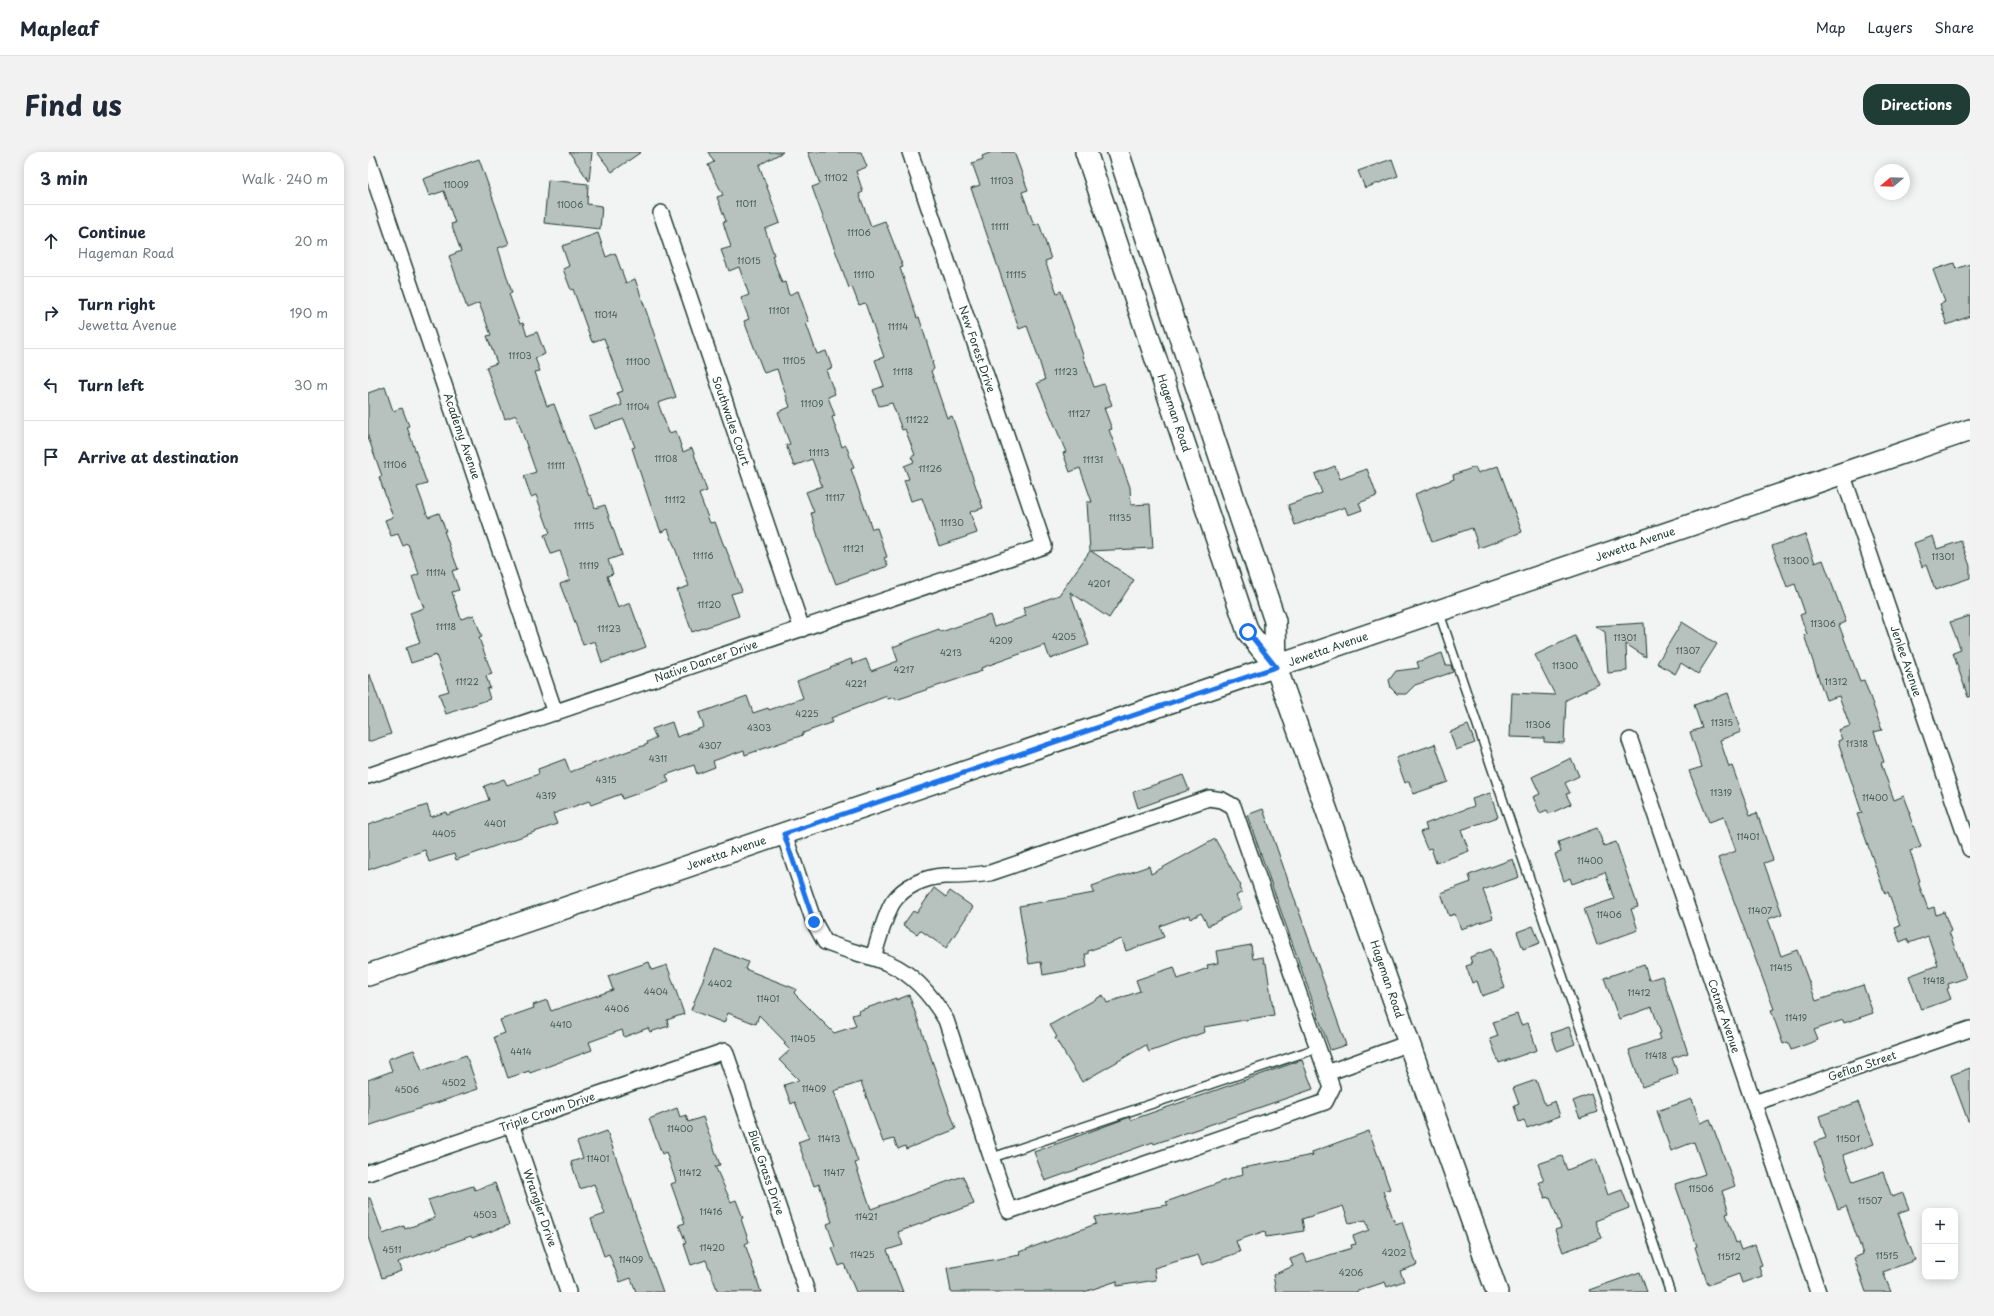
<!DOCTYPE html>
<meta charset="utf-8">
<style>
body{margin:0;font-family:"Playpen Sans",sans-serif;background:#f2f2f3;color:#1f2937}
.controls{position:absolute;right:12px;bottom:12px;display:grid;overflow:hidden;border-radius:8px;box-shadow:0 2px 10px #0003}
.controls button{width:36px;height:36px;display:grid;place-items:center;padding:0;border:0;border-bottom:1px solid #e0e1e3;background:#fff;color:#1f2937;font:20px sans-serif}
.compass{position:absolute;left:1506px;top:12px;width:36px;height:36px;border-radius:50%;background:#fff;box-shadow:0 2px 10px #0003;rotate:251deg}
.stop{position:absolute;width:12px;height:12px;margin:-9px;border:3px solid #1a73e8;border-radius:50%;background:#fff}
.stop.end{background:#1a73e8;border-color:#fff;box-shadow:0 1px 4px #0008}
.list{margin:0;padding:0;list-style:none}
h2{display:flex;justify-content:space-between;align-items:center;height:52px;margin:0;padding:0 16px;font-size:17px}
h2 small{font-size:13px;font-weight:400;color:#747a83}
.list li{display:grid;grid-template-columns:26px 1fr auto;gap:12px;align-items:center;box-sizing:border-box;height:72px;padding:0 16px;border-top:1px solid #e0e1e3}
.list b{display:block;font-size:15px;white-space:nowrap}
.list p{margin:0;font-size:13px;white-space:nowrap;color:#747a83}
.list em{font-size:13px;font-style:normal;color:#747a83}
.icon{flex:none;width:22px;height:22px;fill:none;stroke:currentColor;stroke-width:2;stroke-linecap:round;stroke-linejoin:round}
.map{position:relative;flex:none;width:1602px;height:1140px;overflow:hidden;border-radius:16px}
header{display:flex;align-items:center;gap:24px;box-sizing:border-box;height:56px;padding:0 20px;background:#fff;border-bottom:1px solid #e0e1e3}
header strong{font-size:19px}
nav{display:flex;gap:22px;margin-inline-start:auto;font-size:14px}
.intro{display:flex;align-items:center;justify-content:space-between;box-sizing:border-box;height:96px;padding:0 24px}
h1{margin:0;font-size:28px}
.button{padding:10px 18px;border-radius:16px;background:#1f3d34;color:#fff;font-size:14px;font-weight:700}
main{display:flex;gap:24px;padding:0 24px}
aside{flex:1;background:#fff;border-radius:16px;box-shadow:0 2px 10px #0003}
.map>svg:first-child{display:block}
.building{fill:#b7c1bd;stroke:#1f3d34}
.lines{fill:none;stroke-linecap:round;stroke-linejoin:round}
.lane-casing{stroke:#1f3d34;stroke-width:11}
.street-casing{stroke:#1f3d34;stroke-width:18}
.secondary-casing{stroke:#1f3d34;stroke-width:24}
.lane{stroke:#fff;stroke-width:8}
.street{stroke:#fff;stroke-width:15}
.secondary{stroke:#fff;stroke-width:21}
.route{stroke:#1a73e8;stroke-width:5}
.labels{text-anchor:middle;stroke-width:3.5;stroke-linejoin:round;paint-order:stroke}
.number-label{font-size:9px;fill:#455e56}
.street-label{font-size:11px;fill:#1f3d34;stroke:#fff}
</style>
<header>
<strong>Mapleaf</strong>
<nav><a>Map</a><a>Layers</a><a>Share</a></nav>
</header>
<div class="intro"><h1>Find us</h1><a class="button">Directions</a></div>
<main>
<aside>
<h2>3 min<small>Walk · 240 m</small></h2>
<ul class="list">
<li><svg class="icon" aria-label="ahead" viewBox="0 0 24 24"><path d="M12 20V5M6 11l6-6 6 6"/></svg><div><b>Continue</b><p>Hageman Road</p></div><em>20 m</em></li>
<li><svg class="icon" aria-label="right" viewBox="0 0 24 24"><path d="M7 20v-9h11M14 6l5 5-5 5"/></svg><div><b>Turn right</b><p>Jewetta Avenue</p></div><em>190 m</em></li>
<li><svg class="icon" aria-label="left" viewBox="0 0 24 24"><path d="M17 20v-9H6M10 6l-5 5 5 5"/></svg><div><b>Turn left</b></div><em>30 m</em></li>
<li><svg class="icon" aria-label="arrive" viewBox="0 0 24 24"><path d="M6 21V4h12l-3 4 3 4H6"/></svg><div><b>Arrive at destination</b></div></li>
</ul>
</aside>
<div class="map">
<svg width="1602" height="1140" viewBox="0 0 1602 1140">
<rect width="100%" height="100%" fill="#f2f3f3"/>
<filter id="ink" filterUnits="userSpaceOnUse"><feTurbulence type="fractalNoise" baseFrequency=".025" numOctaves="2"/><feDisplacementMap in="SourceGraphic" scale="8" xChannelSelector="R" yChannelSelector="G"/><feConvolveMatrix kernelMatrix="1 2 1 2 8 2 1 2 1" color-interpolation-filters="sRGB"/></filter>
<g filter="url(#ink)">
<path class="building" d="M201,0h23l-3,29z
M229,0h44l-29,20z
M340,0h75l-24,13 21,58 -15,6 9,26 -2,1 10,27 3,-1 4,13 9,-4 11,31 -3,1 11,31 9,-3 6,17 -6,2 9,24 -7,3 7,19 -3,1 10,30 4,-2 8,23 -3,1 21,60 5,-1 10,29 -3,1 4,8 -52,18 -17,-44 -8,-27 3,-1 -8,-20 16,-6 -10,-27 -18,7 -8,-21 4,-1 -12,-32 12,-5 -13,-38 -13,4 -20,-52 5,-2 -8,-21 8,-3 -10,-28 -10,4 -8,-21 10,-3 -8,-25 3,-1 -9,-24 6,-2 -15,-30 6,-3z
M440,0h53l6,15 -11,4 7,21 -4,2 12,32 14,-5 18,46 -3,1 17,50 2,-1 14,45h-1l2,7 -3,2 16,47 5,-2 31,92 -13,4 7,21 -38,13 -17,-48 -11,3 -7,-21 5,-1 -5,-13 10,-4 -3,-5 4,-2 -10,-26 -3,1 -10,-27 -13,3 -6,-16 11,-4 -9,-26 9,-3 -19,-54 -6,2 -7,-18 -3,1 -37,-101 8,-3z
M624,0h22l14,38 -6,2 12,33 5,-2 12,36 -6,2 12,32 4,-2 33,96 10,-3 8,21 -8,3 8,21 -3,1 21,57 1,18 19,-1 3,44 -62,3 43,29 -25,38 -39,-26 19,53 -39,14 -5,-14 -64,23 1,3 -86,29 -1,-3 -7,2 -1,-3 -56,22 2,4 -30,11v2l-58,20 -1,-5 -31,11 2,6 -18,7 -3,-9 -28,10 3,7 -47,17 -1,-5 -30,11 -2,-4 -36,13 4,10 -101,36 -2,-6 -25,8 -4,-12 -57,20v-45l59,-20 4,12 15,-5 1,3 42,-15 -5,-14 20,-7 3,6 32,-11 -1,-5 27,-10 5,13 78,-28 -1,-2 9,-4 -4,-9 20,-7 5,15 27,-10 -5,-14 48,-17 6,17 15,-5 1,2 34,-12 -6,-17 34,-13 -1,-1 21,-8 2,5 13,-5 5,12 27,-10 -5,-14 27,-11 19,-7 2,3 49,-17 4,12 32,-11 -3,-8 36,-13 31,-44 -3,-49h5l-12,-34 -10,4 -7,-19 3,-1 -29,-69 8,-3 -8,-27 -10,-27 -8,3 -48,-141 9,-3 -8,-22 11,-4 -1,-3z
M111,7l30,85 -11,4 14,45 -3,1 11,30 3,-1 4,13 10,-4 8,22 -10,4 5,13 -5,1 12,34 7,-2 35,92 2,-1 4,13 10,-3 17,50 -14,5 5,14 -6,2 11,32 12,-5 16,44 -44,16 -7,-22 -12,4 -15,-42h-1l-7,-19 10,-4 -10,-29 -9,3 -7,-19 6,-2 -14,-38 -5,2 -7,-21 12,-4 -20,-57 -11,4 -19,-52 11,-4 -10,-27 4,-1 -12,-32 -12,5 -18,-52 12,-5 -10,-27 4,-1 -11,-32 -15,5 -6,-17z
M1024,7l6,17 -33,12 -7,-17z
M180,28l40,4 -1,20 15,2 -2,23 -56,-6z
M230,81l8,24 9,-4 11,30 9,-4 41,118 -18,6 11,30 7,-2 7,21 9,-4 15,43 -8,3 11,29 5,-1 9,24h1l17,45 -11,3 8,22 -47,16 -15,-42 12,-4 -21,-57 -7,3 -10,-26 -19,-58 3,-1 -11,-28 -30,10 -5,-12 33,-12 -5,-12 6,-2 -19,-53 -12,4 -19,-53 -2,1 -8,-21 6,-3 -7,-20z
M1586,111l2,6 14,-5v52l-23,9 -7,-21 5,-2 -12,-32z
M17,235l8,24 9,-3 7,18 -2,1 20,57 -10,3 11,30 11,-4 7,18h-2l14,38 -6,2 7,19 -7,2 9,27 13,-4 8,22 -3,1 13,36 -6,2 4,12 -3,1 3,10 -44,15 -7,-20 10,-3 -13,-36 -25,8 -5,-15 14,-5 -10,-30 14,-5 -12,-31 7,-3 -11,-30 -5,2 -5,-12 -7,2 -6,-16 8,-3 -14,-40 3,-1 -14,-39v-44z
M967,314l5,13 27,-10 10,27 -18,7 3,7 -14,5 -3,-8 -50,18 -7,-20 34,-12 -7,-19z
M1130,314l24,66 -43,16 -7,-20 -40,14 -17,-48 39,-15 -1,-4 22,-8 3,6z
M1437,382l10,29 8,-3 23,62 -7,3 21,56 4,-1 18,50 -8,2 10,30 -3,1 13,37 10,-4 7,18h-2l12,33 -11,4 10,30 -2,1 10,27 6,-2 2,8 8,-3 7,19 -2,1 17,46 -18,6 1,4 -2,1 4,10 -30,11 -12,-34 29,-11 -10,-29 -19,7 -2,-4 -7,3 -5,-14 5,-2 -12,-34 -3,2 -28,-80 5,-1 -24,-72 4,-2 -4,-9 12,-4 -11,-30 -13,4 -22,-65 3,-1 -7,-19 5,-2 -10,-29 -8,3 -15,-41z
M1565,384l4,13 24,-8 9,25v12l-35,12 -9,-25 -4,2 -8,-24z
M1602,464v81h-2l-15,-44 8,-3 -11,-28z
M1314,470l35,22 -19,30 -17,-11 -6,11 -18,-11z
M1276,471l2,34 -20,-13 1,27 -19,2 -3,-41 -10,-6z
M1207,484l24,48 -33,16 -2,43 -20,-1v-4l-34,-1 2,-44 43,2 -20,-40z
M1074,501l4,12h5l2,7 -38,13 -9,9h-9l-6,-6 -2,-8 7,-9 23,-3 -2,-6z
M0,523h2l21,59 -23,8z
M1360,541l13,39 -21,8 9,27 3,-1 18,49 7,-2 16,47 -9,3 18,51 -14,5 13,37 16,-6 19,51 47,-16 10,28 -29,10 -1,-3 -29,10 4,10 -27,10 -3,-8 -5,2 -12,-34 3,-1 -56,-151 18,-7 -12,-34 -15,5 -20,-51 13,-4 -12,-35 12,-4 -8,-23z
M1100,573l7,18 -19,7 -6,-18z
M1067,592l13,38 -35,12 -4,-13 -4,2 -9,-25z
M1203,606l8,18 -14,7 5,10 -4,1 5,10 -22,10 -2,-4 -7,3 -7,-16 7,-3 -8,-17z
M815,623l6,15 -51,18 -5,-16z
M1122,641l8,24 -37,13 8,21 -33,12 -5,-15 -4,1 -7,-17 7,-2 -2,-6 49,-18 -2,-7z
M895,657l83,236 -16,5 -83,-235z
M1229,676l7,18 12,-4 22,65 -7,2 7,21 -41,15 -13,-36 30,-10 -9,-27 -33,12 -2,-6 -6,3 -9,-27 6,-2 -3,-10z
M847,687l26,47 -1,1 2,5 -6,4 6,12 -34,18 -7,-13 -10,6 -2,-4 -29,11 4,11 -38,14 -4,-12 -34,12v3h-3l2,13 -44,8 -2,-13 -12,2 -10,-58 75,-13 -2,-7 57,-20 2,8z
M1145,707l6,18 -36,13 10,28 -32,11 -6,-15 -6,2 -8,-23 30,-11 -2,-7z
M566,736l12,9 4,-6 23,16 -27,41 -26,-18 -3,4 -14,-9 10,-14 4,2z
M1165,774l7,17 -17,6 -6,-17z
M883,793l2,14 10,-2 1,6h2l8,52 -70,12 1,5 -56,20 -3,-7 -64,37 -27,-44 2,-1 -7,-12 53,-30 4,8 33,-12 -4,-11 38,-13 4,12 30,-11 -1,-3 11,-2 -2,-12z
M347,797l33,13 -3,7 51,20 -2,4 40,40 22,-7 -4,-11 7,-2 -1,-2 38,-13v2l13,-5 47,134 -50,20 -1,-3 -7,3 -4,-10 -11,3 -22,-60 -27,9 24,71 -3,1 16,46 92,-33 11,28 -76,28 5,13 -16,5 16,42h-47l-12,-28 -5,2 -7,-18 3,-1 -8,-23 5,-2 -13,-38 -5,2 -16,-44 11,-4 -14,-36 -4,2 -7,-19 15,-5 -20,-20 11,-10 -6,-6 2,-1 -27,-28 -3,9 -28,-11 -4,10 -33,-13z
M1123,797l14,39 -23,8 -5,-15 -5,2 -6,-17 6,-2 -2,-7z
M281,810l3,8 15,-5 17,49 -17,6 2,6 -19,6 -2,-4 -24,9 -2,-7 -33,12 3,8 -62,23 -1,-2 -21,7 -14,-41 11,-4 -5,-13 34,-12 -1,-3 14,-5 4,11 62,-21 -5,-14z
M1276,812l5,16 13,-4 26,77 -16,5 6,16 -36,13 -13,-37 31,-11 -2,-5 3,-1 -9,-26 -33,12 -15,-41z
M1149,862l4,11 7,-2 9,27 -38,13 -9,-24 8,-3 -5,-14z
M1201,875l6,17 -18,7 -6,-18z
M46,898l8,21 44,-16 12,34 -110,37v-46l24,-9 -4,-12z
M934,908l11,29 -159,55 -1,-2 -108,39 -11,-29 96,-35 1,3z
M1602,916v53h-2l-17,-46z
M1168,928l9,25 10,-4 5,15 -33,12 -3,-8 -5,2 -5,-16 5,-2 -6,-16z
M1223,942l6,18 -17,6 -7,-17z
M1324,947l8,24 10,-4 25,67 -13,5 7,22 -3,1 10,29 2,-1 3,8 14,-5 7,20 -3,1 3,10 -20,7 -3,-9 -31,11 -13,-38 2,-1 -22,-62 30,-10 -11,-32 -23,9 -14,-40z
M1490,950l16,42 -31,11 10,27 30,-10 9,25 11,-4 6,16 -11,4 17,47 -32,12 8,20h-25l-12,-34 9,-4 -17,-48 -8,3 -24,-67 12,-4 -7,-22z
M309,956l3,9 6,-2 2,7 15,-5 17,48 -5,1 16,36 5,-2 7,18 -2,1 8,23 -4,2 16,48h-43l-12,-32 -15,5 -7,-21 2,-1 -7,-18 6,-2 -14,-39 5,-2 -10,-30 -4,2 -13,-35z
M239,979l29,86 27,75h-27l-5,-14 -11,4 -11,-28 -5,2 -13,-37 14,-5 -11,-30 -14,5 -9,-27 12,-4 -6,-16z
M1001,979l21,58 -7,2 12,33 7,-2 15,43 -17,6 4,10 -17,6 -2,-5 -30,10h-79l-3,-17 20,-9 -3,-7 14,-5 3,8 45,-14 -1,-3 5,-1 -3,-8 16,-6 -3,-10 -17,3 -6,-17 -41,13 2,12 -38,6 -1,-6 -29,10 4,11 -38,13 -4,-10 -44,13 2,12 -39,6v-5l-33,11h-133l-4,-24 73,-13 -1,-3 77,-28 -1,-7 73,-12 -2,-3 77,-28 -1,-6 71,-13 -1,-3z
M1194,1004l5,14 29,-11 12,36 14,-5 7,18 -34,13 7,17 -39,14 -8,-22 6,-2 -11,-31 -5,1 -6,-16 5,-1 -6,-17z
M127,1031l14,42 -37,13 -1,-2 -73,26 3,9 -19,7 -14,-41v-39h2l13,36 21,-8 1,3 30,-11 -7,-18 45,-14 2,4z
M1272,1120l7,20h-57l-1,-2z"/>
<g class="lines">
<defs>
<path id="lane" d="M1071,460l231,680
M623,1006l327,-110"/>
<path id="street" d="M0,8l187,553
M293,61l141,416
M1474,321l128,376
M1262,588l188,552
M0,624l676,-230 -134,-394
M416,682l30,88 11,20c21,9 44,13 65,22 25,11 43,34 56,56l63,191 316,-109 7,-14 -99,-282 -11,-6 -13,-2 -219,75c-17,3 -30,3 -46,3 -19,1 -40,10 -51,26 -7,11 -16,42 -20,56
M959,921l82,-30
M1386,951l216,-74
M143,972l57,168
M0,1021l357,-122 82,241"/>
<path id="secondary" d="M718,0l162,480 28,35
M750,0l157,469 1,46 221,625
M0,823l1602,-545"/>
</defs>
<use href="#lane" class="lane-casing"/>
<use href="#street" class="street-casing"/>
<use href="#secondary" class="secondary-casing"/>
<use href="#lane" class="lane"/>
<use href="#street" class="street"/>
<use href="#secondary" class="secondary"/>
</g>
</g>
<g class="lines" filter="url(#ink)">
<path class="route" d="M446,770l-30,-88 492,-167 -28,-35"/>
</g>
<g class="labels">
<g class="number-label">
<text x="468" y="29">11102</text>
<text x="634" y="32">11103</text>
<text x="88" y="36">11009</text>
<text x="378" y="55">11011</text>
<text x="202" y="56">11006</text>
<text x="632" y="78">11111</text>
<text x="491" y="84">11106</text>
<text x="381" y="112">11015</text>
<text x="496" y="126">11110</text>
<text x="648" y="126">11115</text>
<text x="411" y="162">11101</text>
<text x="238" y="166">11014</text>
<text x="530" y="178">11114</text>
<text x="152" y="207">11103</text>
<text x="426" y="212">11105</text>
<text x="270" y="213">11100</text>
<text x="535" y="223">11118</text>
<text x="698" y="223">11123</text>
<text x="444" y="255">11109</text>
<text x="270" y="258">11104</text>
<text x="711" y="265">11127</text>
<text x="549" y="271">11122</text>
<text x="451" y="304">11113</text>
<text x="298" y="310">11108</text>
<text x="725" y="311">11131</text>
<text x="27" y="316">11106</text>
<text x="188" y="317">11111</text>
<text x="562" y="320">11126</text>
<text x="467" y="349">11117</text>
<text x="307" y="351">11112</text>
<text x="752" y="369">11135</text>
<text x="584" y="374">11130</text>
<text x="216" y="377">11115</text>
<text x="485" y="400">11121</text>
<text x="335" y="407">11116</text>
<text x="1575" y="408">11301</text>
<text x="1428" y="412">11300</text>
<text x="221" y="417">11119</text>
<text x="68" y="424">11114</text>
<text x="731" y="435">4201</text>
<text x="341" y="456">11120</text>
<text x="1455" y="475">11306</text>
<text x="78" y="478">11118</text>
<text x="241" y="480">11123</text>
<text x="696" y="488">4205</text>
<text x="1257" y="489">11301</text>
<text x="633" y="492">4209</text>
<text x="1320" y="502">11307</text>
<text x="583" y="504">4213</text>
<text x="1197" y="517">11300</text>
<text x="536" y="521">4217</text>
<text x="99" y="533">11122</text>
<text x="1468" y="533">11312</text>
<text x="488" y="535">4221</text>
<text x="439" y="565">4225</text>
<text x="1354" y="574">11315</text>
<text x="1170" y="576">11306</text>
<text x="391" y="579">4303</text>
<text x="1489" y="595">11318</text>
<text x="342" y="597">4307</text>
<text x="290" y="610">4311</text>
<text x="238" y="631">4315</text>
<text x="1353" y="644">11319</text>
<text x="178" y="647">4319</text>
<text x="1507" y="649">11400</text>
<text x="127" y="675">4401</text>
<text x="76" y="685">4405</text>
<text x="1380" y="688">11401</text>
<text x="1222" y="712">11400</text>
<text x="1392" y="762">11407</text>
<text x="1241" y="766">11406</text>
<text x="1413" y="819">11415</text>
<text x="1566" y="832">11418</text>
<text x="352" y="835">4402</text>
<text x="288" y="843">4404</text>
<text x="1271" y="844">11412</text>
<text x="400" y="850">11401</text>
<text x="249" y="860">4406</text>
<text x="1428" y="869">11419</text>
<text x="193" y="876">4410</text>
<text x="435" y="890">11405</text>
<text x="153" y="903">4414</text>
<text x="1288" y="907">11418</text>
<text x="86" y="934">4502</text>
<text x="446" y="940">11409</text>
<text x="39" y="941">4506</text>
<text x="312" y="980">11400</text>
<text x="461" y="990">11413</text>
<text x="1480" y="990">11501</text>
<text x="230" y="1010">11401</text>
<text x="322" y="1024">11412</text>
<text x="466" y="1024">11417</text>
<text x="1333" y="1040">11506</text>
<text x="1502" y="1052">11507</text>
<text x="343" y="1063">11416</text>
<text x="117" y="1066">4503</text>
<text x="498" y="1068">11421</text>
<text x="344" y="1099">11420</text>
<text x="24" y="1101">4511</text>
<text x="1026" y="1104">4202</text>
<text x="494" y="1106">11425</text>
<text x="1519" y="1107">11515</text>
<text x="1361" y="1108">11512</text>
<text x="263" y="1111">11409</text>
<text x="983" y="1124">4206</text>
</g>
<g class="street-label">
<text transform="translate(609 197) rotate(71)" y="4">New Forest Drive</text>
<text transform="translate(806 261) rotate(71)" y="4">Hageman Road</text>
<text transform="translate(363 269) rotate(71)" y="4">Southwales Court</text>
<text transform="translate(94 284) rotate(71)" y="4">Academy Avenue</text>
<text transform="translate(1267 392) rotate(-19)" y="4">Jewetta Avenue</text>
<text transform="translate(960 497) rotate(-19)" y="4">Jewetta Avenue</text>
<text transform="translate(338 509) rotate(-19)" y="4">Native Dancer Drive</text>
<text transform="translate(1538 509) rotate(71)" y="4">Jenlee Avenue</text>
<text transform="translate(358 701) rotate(-19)" y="4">Jewetta Avenue</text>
<text transform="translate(1019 827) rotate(71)" y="4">Hageman Road</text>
<text transform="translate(1356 864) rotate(71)" y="4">Cotner Avenue</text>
<text transform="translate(1494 914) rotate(-19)" y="4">Geflan Street</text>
<text transform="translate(179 960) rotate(-19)" y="4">Triple Crown Drive</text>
<text transform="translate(398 1020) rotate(71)" y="4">Blue Grass Drive</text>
<text transform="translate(172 1056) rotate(71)" y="4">Wrangler Drive</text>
</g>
</g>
</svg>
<div class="controls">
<button>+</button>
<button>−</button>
</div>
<svg class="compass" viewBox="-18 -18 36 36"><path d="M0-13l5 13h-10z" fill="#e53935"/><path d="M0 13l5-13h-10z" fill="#747a83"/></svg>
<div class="stop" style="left:880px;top:480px"></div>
<div class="stop end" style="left:446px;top:770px"></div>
</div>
</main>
